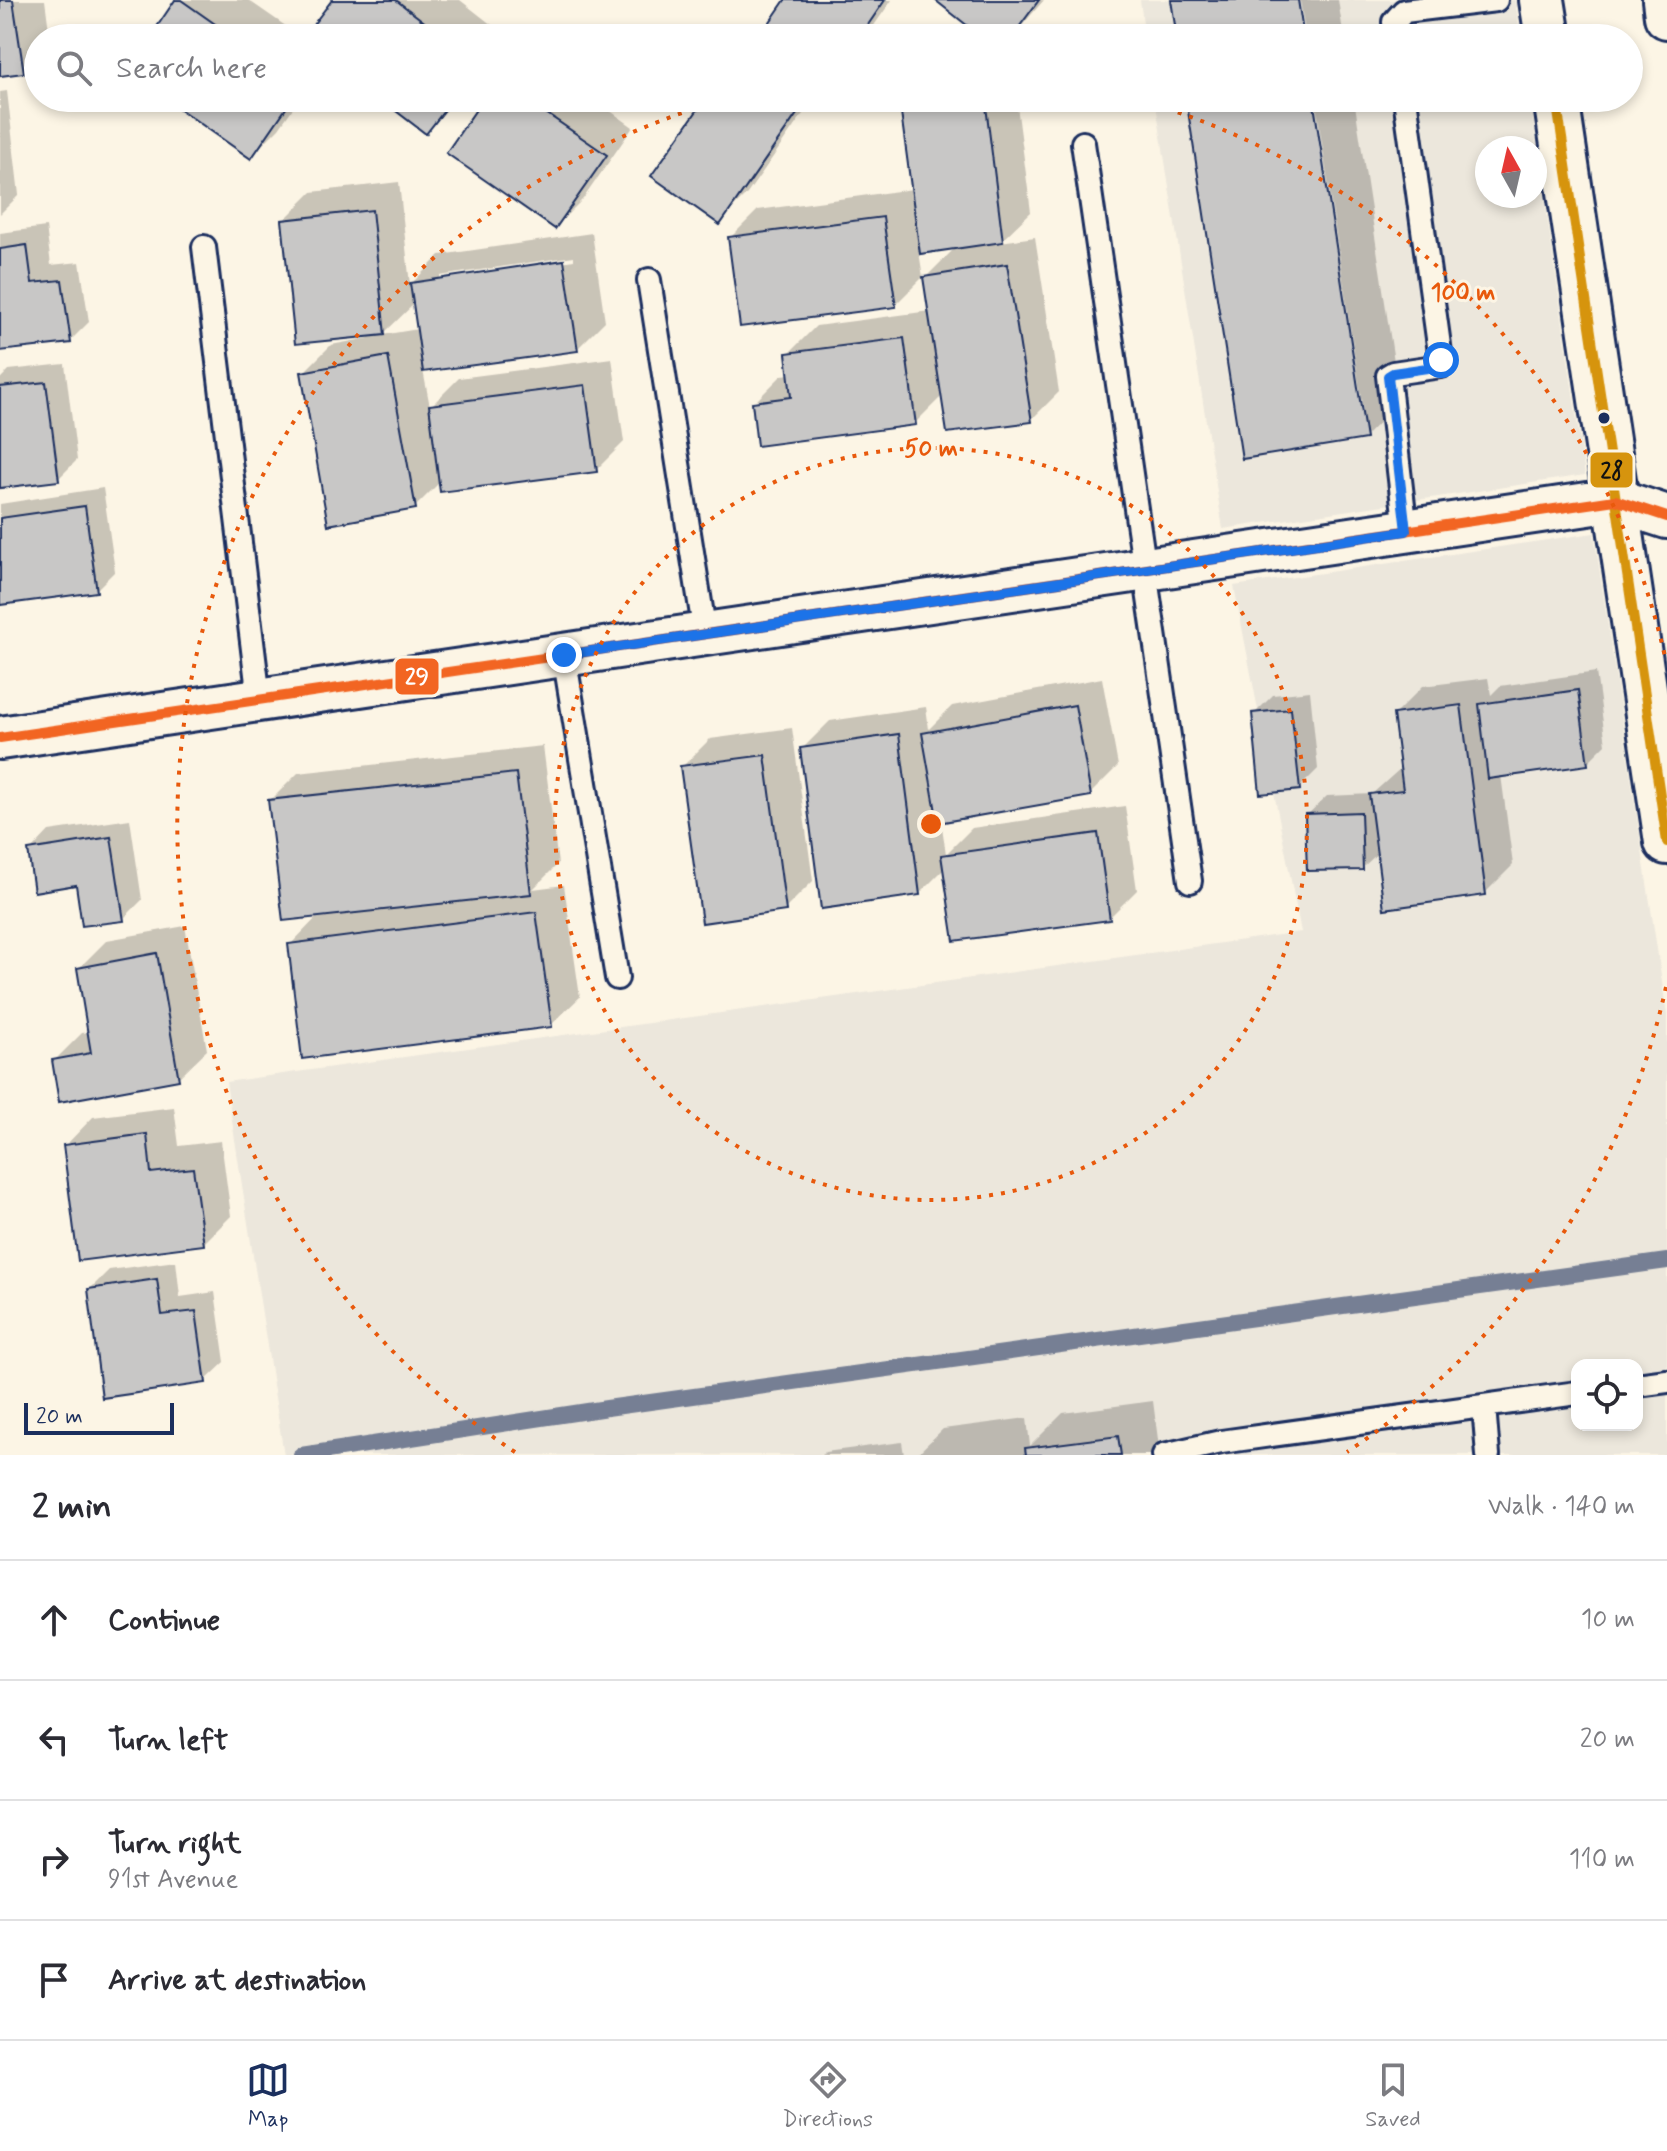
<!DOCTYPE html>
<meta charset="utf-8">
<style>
body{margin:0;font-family:Mynerve,sans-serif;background:#f2f2f3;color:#2b2b33}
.controls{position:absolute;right:24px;bottom:24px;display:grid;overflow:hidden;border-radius:16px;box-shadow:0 4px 12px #0003}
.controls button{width:72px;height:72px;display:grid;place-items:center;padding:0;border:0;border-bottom:2px solid #e1e1e2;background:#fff;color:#2b2b33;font:40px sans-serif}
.compass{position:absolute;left:1475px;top:136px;width:72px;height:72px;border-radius:50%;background:#fff;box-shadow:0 4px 12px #0003;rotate:352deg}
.scale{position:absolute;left:24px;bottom:20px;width:150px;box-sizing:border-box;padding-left:8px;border:4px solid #1b2f5e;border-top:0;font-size:22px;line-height:28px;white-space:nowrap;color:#1b2f5e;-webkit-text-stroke:6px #fcf5e5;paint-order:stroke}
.stop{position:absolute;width:24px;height:24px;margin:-18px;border:6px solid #1a73e8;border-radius:50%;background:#fff}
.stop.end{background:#1a73e8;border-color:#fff;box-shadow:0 2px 8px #0008}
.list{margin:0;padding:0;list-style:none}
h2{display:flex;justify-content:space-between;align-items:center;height:104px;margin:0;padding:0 32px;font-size:34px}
h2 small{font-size:26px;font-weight:400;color:#7c7c81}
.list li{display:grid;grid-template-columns:52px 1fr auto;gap:24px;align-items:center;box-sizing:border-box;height:120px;padding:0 32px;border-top:2px solid #e1e1e2}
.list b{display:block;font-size:30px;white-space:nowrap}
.list p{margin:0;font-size:26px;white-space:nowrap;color:#7c7c81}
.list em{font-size:26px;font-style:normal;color:#7c7c81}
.icon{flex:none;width:44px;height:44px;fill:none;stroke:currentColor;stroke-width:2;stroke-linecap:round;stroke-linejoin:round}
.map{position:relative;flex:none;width:1667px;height:1455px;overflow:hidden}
.search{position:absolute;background:#fff;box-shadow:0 4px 12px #0003;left:24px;right:24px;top:24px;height:88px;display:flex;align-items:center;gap:20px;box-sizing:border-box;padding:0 28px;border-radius:44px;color:#7c7c81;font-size:30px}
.sheet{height:584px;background:#fff}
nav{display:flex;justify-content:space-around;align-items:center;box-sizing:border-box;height:112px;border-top:2px solid #e1e1e2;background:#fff;font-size:22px;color:#7c7c81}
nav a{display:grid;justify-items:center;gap:4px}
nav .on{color:#1b2f5e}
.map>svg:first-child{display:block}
.built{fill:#ece7dc;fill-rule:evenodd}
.shadow{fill:#0003;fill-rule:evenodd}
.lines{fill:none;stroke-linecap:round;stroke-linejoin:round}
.stream{stroke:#767f94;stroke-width:16}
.building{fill:#c8c7c6;stroke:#1b2f5e;stroke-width:2}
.service-casing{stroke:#1b2f5e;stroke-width:28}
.minor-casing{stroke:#1b2f5e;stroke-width:48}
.primary-casing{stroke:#1b2f5e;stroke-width:50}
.service{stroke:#fcf5e5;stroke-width:22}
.minor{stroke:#fcf5e5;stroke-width:42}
.primary{stroke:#fcf5e5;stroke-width:44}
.bus-1-casing{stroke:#fcf5e5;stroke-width:16}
.bus-2-casing{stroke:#fcf5e5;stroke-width:16}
.bus-1{stroke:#d6940e;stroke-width:10}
.bus-2{stroke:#f26522;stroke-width:10}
.route{stroke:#1a73e8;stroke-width:10}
.ring{fill:none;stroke:#e8590c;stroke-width:4;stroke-dasharray:4 8}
.bus-dot{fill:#1b2f5e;stroke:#fcf5e5;stroke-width:3}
.centre{fill:#e8590c;stroke:#fcf5e5;stroke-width:4}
.ring-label{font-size:24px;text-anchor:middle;font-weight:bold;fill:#e8590c;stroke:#fcf5e5;stroke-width:6;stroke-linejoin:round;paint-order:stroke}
.line-badge{stroke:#fcf5e5;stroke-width:3}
.badge-label{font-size:22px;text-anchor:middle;font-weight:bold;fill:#fff}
.pale-badge-label{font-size:22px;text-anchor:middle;font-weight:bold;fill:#111}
</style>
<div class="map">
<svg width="1667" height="1455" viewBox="0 0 1667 1455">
<rect width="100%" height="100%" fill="#fcf5e5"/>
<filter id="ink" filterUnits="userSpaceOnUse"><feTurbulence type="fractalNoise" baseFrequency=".0125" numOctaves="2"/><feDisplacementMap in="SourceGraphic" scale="16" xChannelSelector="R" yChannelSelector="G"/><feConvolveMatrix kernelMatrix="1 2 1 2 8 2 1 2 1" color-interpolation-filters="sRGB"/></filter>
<g filter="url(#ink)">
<path class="built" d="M1140,0h375l6,38h-376z
M1155,98h375l55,377 -362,54zM1487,148h48v48h-48z
M1594,533l73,482v440h-1383l-58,-373 1075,-150 -67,-346zM1577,1365h60v60h-60z"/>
<path class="shadow" d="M0,0h45l5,38h-12v18l-15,15 -23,3z
M178,0h70l55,38h-142z
M335,0h125l46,36 -1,2h-200z
M788,0h104l-27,38h-112l18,-18 2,1z
M937,0h107l-33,38h-24z
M1300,0h38l6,38h-38z
M7,91l12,104 -19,19v-122z
M167,98h133l-21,30 -28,28z
M382,98h76l-32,34z
M486,98h106l41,29 -50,72 -28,28z
M708,98h106l-67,96 -28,28z
M901,98h115l15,114 -31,30 35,-5 24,155 -28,28 -88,-25 -28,28 -161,-20 28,-28 8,-1 -2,-20 28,-28 114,-15 -5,-33 31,-31 -37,5 4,25 -28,28 -165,-67 28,-28 155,-21z
M1188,98h123l48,312h4l-48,-312h39l46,303 -35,36z
M399,182l11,103 30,-30 152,-22 13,88 -28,28 -154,21 7,37 29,-29 153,-20 12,84 -28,28 -156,12 -25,25 -112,-134 28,-28 38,-7 -85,-118 28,-28zM574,256v4l-134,20v-4zM415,303l3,26 -36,6z
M46,227l5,38 29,-3 9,60 -19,19 -70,8v-116z
M65,364l12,96 -19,19 -58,7v-107l9,-9z
M103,488l12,83 -19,19 -96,13v-99z
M1596,672l10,72 -19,19 -86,12 12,90 -28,28 -106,-41 -17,16 -55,-53 20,-19 45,-2 30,-27 -7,-53 28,-28 65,-8 3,17 9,-9z
M1102,678l16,88 -28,28 -149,26 5,34 26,-26 153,-22 12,84 -28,28 -164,-50 -26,26 -117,-145 28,-28 96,-14 3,22 23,-23z
M1310,691l8,78 -19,19 -45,-74 19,-19z
M792,728l21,153 -28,28 -103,-142 28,-28z
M543,746l15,118 -25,25 31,-4 16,112 -29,28 -261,-80 29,-30 -49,-114 28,-28z
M130,819l12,81 -19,19 -93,-68 19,-20z
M185,926l22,124 -29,28 -124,-17 28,-28 8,-1 -11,-64 28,-28z
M174,1107l5,39 42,-5 10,75 -28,28 -138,-98 28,-29z
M176,1261l4,36 35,-5 10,70 -20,19 -115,-92 19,-19z
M1153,1401l7,54h-244l27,-26 84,-11 3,28 33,-33z
M902,1442l2,13h-82l3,-3z"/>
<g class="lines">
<path class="stream" d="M301,1455l306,-47 1060,-147"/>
</g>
<path class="building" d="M0,0h13l11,73 -24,3z
M175,0h6l54,38h-78l-5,-4z
M332,0h64l49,38h-142z
M785,0h100l-26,38h-88l-8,-6z
M935,0h104l-28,38h-28z
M1171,0h127l6,38h-127z
M164,98h129l-42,61z
M379,98h75l-28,36z
M484,98h40l83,57 -52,74 -109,-76z
M706,98h102l-88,127 -69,-49z
M899,98h86l18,144 -83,12z
M1186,98h127l53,341 -124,20z
M372,210l13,125 -90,9 -13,-124z
M883,217l13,90 -156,20 -12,-90z
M27,245l5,38 30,-3 9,63 -71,8v-102z
M564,260l14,91 -155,21 -13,-89z
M1007,264l25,158 -85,11 -24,-156z
M904,338l12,87 -159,21 -5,-44 39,-5 -5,-44z
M388,356l28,153 -88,16 -27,-153z
M46,382l13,99 -59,7v-101z
M585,385l12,87 -157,20 -11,-87z
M85,506l12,86 -97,13v-87z
M1578,690l10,75 -100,14 -9,-75z
M1075,705l16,91 -153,27 -16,-90z
M1461,705l25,190 -102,14 -15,-115 34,-4 -10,-76z
M1291,709l9,81 -40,4 -8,-81z
M899,734l21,161 -99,14 -21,-161z
M765,755l21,156 -84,12 -22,-157z
M516,773l15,121 -248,27 -15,-121z
M1361,812l2,58 -56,1 -2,-57z
M1098,833l12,87 -156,21 -13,-86z
M111,837l13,84 -42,5 -6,-41 -42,7 -6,-42z
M536,912l16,115 -250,32 -14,-115z
M157,953l22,127 -120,22 -7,-42 39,-7 -14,-85z
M147,1134l4,39 42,-5 11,77 -126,16 -15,-116z
M157,1279l5,36 34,-4 10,72 -104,15 -14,-109z
M1118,1436l3,19h-95l-1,-7z"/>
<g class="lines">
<defs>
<path id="service" d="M1396,38l-2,-16 10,-11 92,-11
M1405,98l36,262v6l-48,7 -5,3 18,155
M1083,143l107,738
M204,247l55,452
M649,280l56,354
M564,655l53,323
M1637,1385l30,-4
M1484,1406l4,49
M1164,1455l57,-13 356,-49"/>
<path id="minor" d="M0,738l1615,-238 52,17"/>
<path id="primary" d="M1542,0l6,38
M1665,0l2,16
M1556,98l111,744"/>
</defs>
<use href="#service" class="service-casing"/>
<use href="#minor" class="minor-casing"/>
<use href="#primary" class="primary-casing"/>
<use href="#service" class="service"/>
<use href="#minor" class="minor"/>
<use href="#primary" class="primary"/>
<defs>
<path id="bus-1" d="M1556,98l111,744"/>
<path id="bus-2" d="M0,738l1615,-238 52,17"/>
</defs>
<use href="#bus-1" class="bus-1-casing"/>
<use href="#bus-2" class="bus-2-casing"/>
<use href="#bus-1" class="bus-1"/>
<use href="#bus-2" class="bus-2"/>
</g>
</g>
<g class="lines" filter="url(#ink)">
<path class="route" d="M564,655l842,-124 -18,-155 5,-3 48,-7v-6"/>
</g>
<g class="ring">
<circle cx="931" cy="824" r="376"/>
<path d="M1666 987A753 753 0 0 1 1347 1452M515 1452A753 753 0 0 1 730 98M1132 98A753 753 0 0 1 1666 661"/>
</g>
<circle class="bus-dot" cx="1604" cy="418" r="7"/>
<circle cx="931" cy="824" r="12" class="centre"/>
<g class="ring-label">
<text x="1463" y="300">100 m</text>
<text x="931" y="456">50 m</text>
</g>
<g class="line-badge">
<rect x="1589" y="451" width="45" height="38" rx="8" fill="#d6940e"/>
<rect x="394" y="657" width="46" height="39" rx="8" fill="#f26522"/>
</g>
<g class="badge-label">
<text x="417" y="684">29</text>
</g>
<g class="pale-badge-label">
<text x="1612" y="478">28</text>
</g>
</svg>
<div class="controls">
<button><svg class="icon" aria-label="locate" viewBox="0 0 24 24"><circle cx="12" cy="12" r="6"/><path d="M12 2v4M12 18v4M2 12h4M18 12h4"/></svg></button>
</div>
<svg class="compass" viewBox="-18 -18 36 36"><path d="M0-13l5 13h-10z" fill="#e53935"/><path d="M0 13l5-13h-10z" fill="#7c7c81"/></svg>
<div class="scale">20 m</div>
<div class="stop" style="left:1441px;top:360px"></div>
<div class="stop end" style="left:564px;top:655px"></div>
<div class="search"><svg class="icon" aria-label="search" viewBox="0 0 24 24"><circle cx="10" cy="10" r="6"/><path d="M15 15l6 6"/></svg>Search here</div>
</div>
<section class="sheet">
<h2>2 min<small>Walk · 140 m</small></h2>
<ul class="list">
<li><svg class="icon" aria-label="ahead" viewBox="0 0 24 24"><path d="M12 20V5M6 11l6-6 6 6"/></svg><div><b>Continue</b></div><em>10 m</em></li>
<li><svg class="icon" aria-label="left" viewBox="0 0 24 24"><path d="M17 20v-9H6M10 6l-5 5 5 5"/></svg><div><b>Turn left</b></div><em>20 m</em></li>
<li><svg class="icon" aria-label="right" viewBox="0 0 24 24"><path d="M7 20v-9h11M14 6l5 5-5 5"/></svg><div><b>Turn right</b><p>91st Avenue</p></div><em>110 m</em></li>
<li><svg class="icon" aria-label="arrive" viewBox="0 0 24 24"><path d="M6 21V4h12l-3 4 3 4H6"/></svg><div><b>Arrive at destination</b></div></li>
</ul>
</section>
<nav>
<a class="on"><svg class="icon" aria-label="map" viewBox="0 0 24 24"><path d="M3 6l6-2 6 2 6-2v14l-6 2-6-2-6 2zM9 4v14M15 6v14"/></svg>Map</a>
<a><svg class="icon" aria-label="directions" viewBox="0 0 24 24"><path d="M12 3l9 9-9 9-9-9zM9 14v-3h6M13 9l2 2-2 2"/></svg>Directions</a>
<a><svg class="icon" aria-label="saved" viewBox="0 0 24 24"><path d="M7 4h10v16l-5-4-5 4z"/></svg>Saved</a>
</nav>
